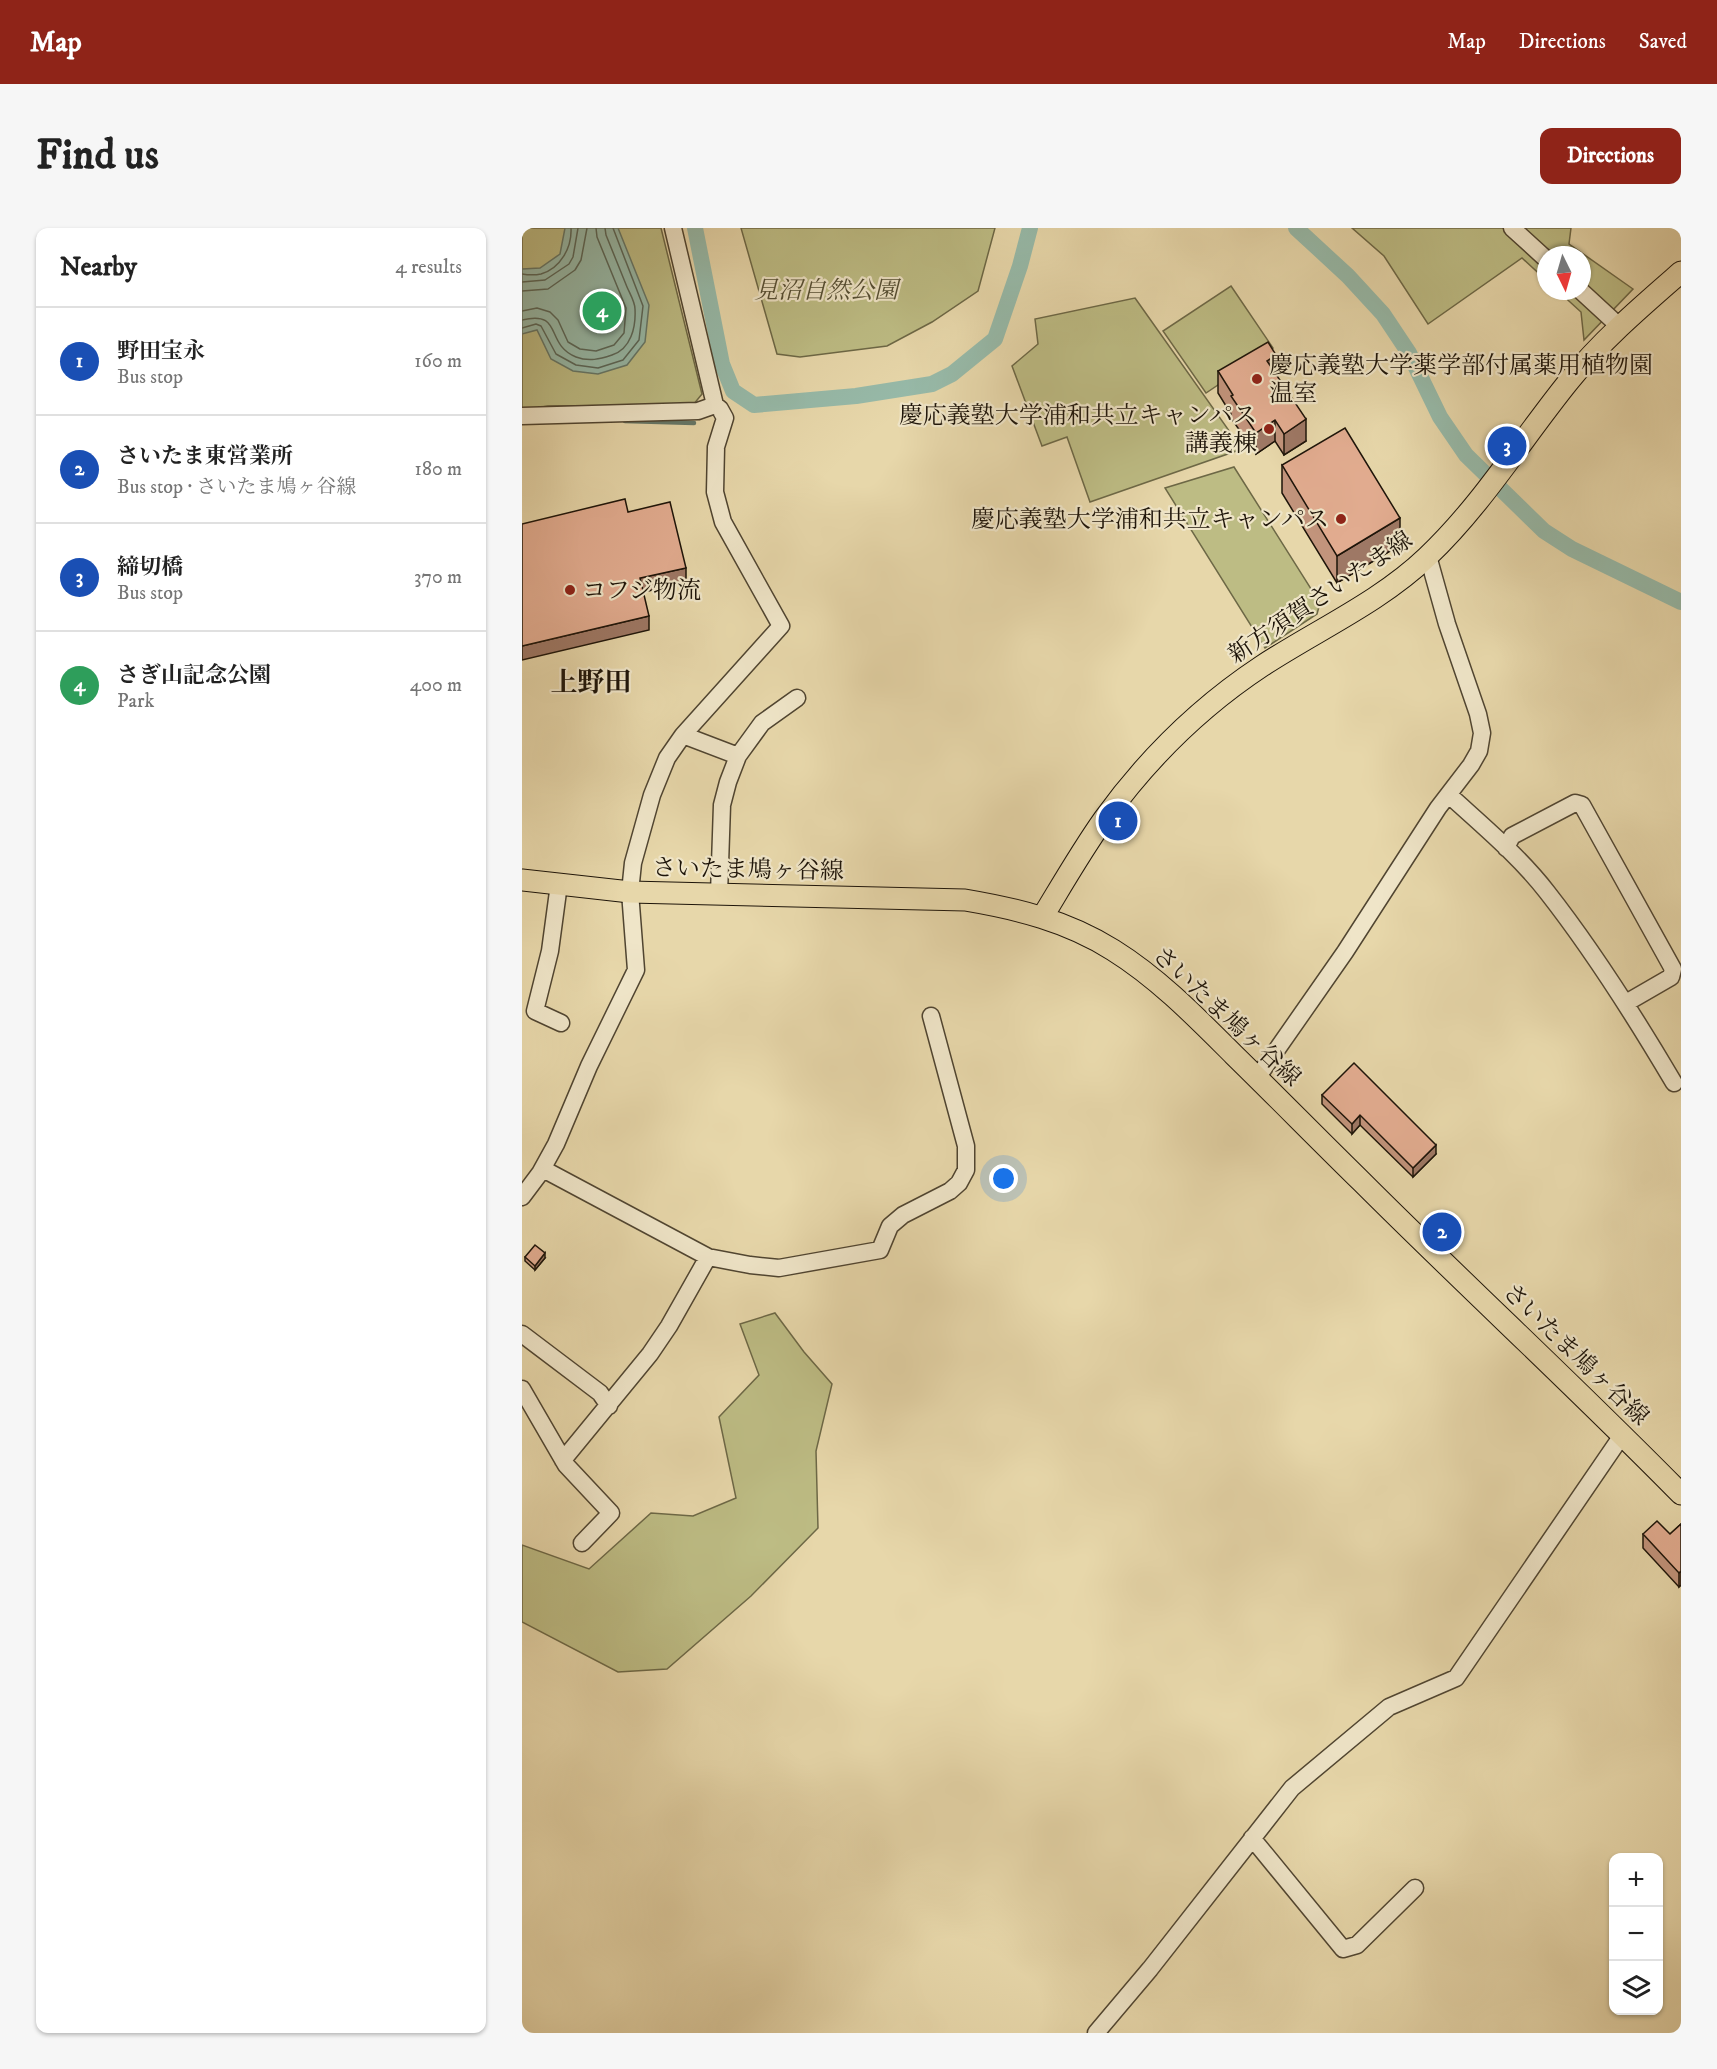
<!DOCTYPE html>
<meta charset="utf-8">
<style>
body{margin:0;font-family:"IM FELL DW Pica","Noto Serif JP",serif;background:#f6f6f6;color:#222}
.controls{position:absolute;right:18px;bottom:18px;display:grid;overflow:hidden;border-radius:12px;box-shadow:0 2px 4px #0004}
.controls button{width:54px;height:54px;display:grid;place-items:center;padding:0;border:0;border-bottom:2px solid #e0e0e0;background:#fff;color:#222;font:30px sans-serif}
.compass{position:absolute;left:1015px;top:18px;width:54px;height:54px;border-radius:50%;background:#fff;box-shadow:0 2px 4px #0004;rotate:175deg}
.you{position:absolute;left:482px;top:951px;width:21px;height:21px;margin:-15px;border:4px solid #fff;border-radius:50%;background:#1a73e8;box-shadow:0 0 0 9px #1a73e833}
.badge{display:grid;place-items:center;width:39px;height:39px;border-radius:50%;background:#8f2418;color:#fff;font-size:20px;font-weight:700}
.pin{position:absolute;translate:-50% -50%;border:3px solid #fff;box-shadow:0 2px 6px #0006}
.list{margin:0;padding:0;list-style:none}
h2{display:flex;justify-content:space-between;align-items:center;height:78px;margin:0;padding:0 24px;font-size:26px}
h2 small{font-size:20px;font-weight:400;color:#767676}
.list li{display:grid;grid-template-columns:39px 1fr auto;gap:18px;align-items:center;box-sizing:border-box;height:108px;padding:0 24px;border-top:2px solid #e0e0e0}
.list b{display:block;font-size:22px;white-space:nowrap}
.list p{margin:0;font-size:20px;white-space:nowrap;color:#767676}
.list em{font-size:20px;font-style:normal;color:#767676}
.icon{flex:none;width:33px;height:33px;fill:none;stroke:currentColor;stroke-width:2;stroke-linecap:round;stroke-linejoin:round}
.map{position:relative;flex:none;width:1159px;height:1805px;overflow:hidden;border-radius:12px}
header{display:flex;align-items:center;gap:36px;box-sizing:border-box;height:84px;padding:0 30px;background:#8f2418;color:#fff}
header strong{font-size:28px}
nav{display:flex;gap:33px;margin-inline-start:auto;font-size:21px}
.intro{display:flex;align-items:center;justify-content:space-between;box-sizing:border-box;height:144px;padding:0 36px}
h1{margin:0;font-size:42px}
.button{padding:15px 27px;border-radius:12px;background:#8f2418;color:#fff;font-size:21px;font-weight:700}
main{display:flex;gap:36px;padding:0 36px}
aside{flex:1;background:#fff;border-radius:12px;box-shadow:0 2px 4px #0004}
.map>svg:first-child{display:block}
.green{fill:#bdbc84;stroke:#6d6846;stroke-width:1.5}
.water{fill:#97baa9;stroke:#667869;stroke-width:1.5}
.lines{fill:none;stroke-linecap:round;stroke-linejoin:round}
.shore{stroke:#5a6759;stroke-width:1.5}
.stream{stroke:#667869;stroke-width:4.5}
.canal{stroke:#97baa9;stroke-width:16}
.minor-casing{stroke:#504531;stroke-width:19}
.major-casing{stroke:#1d1409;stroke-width:23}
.minor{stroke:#efe5c8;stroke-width:16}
.major{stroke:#e7d7aa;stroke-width:21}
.wall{fill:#c2947c;stroke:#1d1409;stroke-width:1.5}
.shaded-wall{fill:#9e7865;stroke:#1d1409;stroke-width:1.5}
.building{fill:#e2ac90;stroke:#1d1409;stroke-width:1.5}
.poi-dot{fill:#8f2418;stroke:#efe5c8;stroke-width:2}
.labels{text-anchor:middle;stroke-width:4.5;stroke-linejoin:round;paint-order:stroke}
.park-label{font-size:24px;font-style:italic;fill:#554f34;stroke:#efe5c8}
.poi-label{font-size:24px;fill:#1d1409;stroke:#efe5c8;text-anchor:start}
.street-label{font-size:24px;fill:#1d1409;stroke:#efe5c8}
.quarter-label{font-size:27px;font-weight:bold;fill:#1d1409;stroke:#efe5c8}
</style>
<header>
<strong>Map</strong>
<nav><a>Map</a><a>Directions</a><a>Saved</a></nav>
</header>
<div class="intro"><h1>Find us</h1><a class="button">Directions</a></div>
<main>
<aside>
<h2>Nearby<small>4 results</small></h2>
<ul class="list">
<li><span class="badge" style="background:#1a4fb4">1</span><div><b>野田宝永</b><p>Bus stop</p></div><em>160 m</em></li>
<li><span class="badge" style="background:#1a4fb4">2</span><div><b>さいたま東営業所</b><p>Bus stop · さいたま鳩ヶ谷線</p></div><em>180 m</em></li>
<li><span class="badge" style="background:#1a4fb4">3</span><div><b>締切橋</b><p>Bus stop</p></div><em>370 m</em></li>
<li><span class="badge" style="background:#2e9e5b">4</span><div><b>さぎ山記念公園</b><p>Park</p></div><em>400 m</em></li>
</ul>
</aside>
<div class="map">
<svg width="1159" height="1805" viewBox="0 0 1159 1805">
<rect width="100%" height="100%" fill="#e7d7aa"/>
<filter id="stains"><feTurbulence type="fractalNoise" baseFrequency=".00333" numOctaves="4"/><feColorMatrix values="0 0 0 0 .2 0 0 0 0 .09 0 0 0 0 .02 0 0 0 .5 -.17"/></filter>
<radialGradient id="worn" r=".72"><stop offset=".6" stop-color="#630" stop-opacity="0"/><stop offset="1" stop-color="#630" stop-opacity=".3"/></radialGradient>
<path class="green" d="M0,0h139l41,166 -9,11 -145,1 -26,4z
M219,0h254l-17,63 -46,31 -45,24 -87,11 -23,-3z
M830,0h219l-2,16 64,45 -49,51 -3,-28 -23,-21h24v-36h-36v25l-24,-22 -94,66 -44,-68z
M709,58l42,62 -67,45 -43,-62z
M613,70l107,151 -152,53 -23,-65 -25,9 -30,-80 26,-22 -3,-25z
M712,239l86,136 -3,11 -52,34 -100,-160z
M253,1085l29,39 28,32 -16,67 2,77 -67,68 -84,73 -49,3 -96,-50v-77l67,24 62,-56 42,3 43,-18 -17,-81 40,-42 -19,-51z"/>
<path class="water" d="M43,0h53l31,77 -4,37 -18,23 -29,9 -25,-3 -22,-12 -14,-29 -15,4v-65l18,-1 20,-14z"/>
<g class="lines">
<path class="shore" d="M0,46c6,1 14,1 19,0 20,-6 31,-27 30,-46
M0,54l23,-2 24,-16 4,-7 5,-29
M0,63l26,-2 27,-19 6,-10 6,-32
M0,83l15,-3 13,4 8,8 10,22 12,7 16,2 18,-6 10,-12 2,-25 -29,-71 -1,-9
M0,92c42,-10 22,24 54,37 13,5 24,2 36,-2 19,-6 24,-28 23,-46 0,-7 -5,-15 -8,-22 -7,-17 -14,-35 -21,-52l-1,-7
M0,100l14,-4 5,2 15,28 20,11 22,3 25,-8 16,-20 4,-34 -30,-78"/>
<path class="stream" d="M103,193l69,2"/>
<path class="canal" d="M173,0l27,136 11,27 21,14 102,-9 76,-12 20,-10 43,-35 25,-73 10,-38
M774,0l52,48 35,38 26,39 31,64 26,38 78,76 28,18 109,53"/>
<defs>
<path id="minor" d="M990,0l34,31
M1059,63l38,35
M0,188l176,-5 17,-6 -42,-177
M161,507l55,21
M927,567c34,31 70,61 98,97 47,60 88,125 127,191
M984,620l6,-12 63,-33 7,2 91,164 -2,8 -45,26
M37,656l-9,67 -15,60 26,12
M197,666l3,-89 6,-23 10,-26 24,-33 35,-25
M735,850l88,-126 93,-144 33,-43 8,-14 3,-18 -4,-19 -31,-90 -19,-68
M21,941l165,88 42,8 29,3 101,-18 10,-24 13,-11 47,-24 9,-8 7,-13v-24l-35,-130
M0,969l18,-24 16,-29 33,-78 47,-96 -6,-78 3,-29 19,-68 15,-37 16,-23 98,-109 -58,-104 -8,-30 1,-45 9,-29 -5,-9 -5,-4
M0,1106l78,59 9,13
M0,1161l44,76 45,48 -29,30
M41,1232l87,-106 19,-28 39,-69
M730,1610l91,111 14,-4 58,-57
M574,1805l54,-64 142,-181 97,-81 67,-29 167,-244"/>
<path id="major" d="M0,652l108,12 335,8c53,9 102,21 148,50 45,28 83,67 121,105 43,42 85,85 128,127 105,105 215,206 319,312
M521,688c20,-33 39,-66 61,-97 44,-61 96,-112 158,-153 55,-36 118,-64 165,-109 55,-52 95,-118 142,-176 33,-41 73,-75 112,-109"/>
</defs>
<use href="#minor" class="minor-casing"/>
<use href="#major" class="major-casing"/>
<use href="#minor" class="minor"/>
<use href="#major" class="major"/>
</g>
<path class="wall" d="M696,143l58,5 30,65 -22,14 -9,-14 -19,13 -25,-36v-4l-13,-21z
M760,237l118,80 -63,38 -55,-90z
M800,867l114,59 -23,23 -53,-52 -8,9 -30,-30z
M3,1029l20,1 -10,12 -10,-9z
M1159,1296v61l-2,2 -36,-39v-14h27z"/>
<path class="shaded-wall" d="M754,127v22l-9,-16z
M784,191v22l-22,14v-21z
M753,192v21l-19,13v-21z
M878,290v27l-63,38v-27z
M164,340v14l-46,11v-15z
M127,388v14l-127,30v-14z
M838,887v10l-8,9v-10z
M914,917v9l-23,23v-9z
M23,1025v5l-10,12v-4z
M1159,1343v14l-2,2v-14z"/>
<path class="building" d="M746,114l8,13 -9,6 39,58 -22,15 -9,-14 -19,13 -25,-37 2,-1 -15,-24z
M823,200l55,90 -63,38 -55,-91z
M103,271l3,13 42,-10 16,66 -46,10 9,38 -127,30v-122z
M832,835l82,82 -23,23 -53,-53 -8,9 -30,-29z
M13,1017l10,8 -10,13 -10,-9z
M1135,1293l13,13 11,-10v47l-2,2 -36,-39z"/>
<g class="poi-dot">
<circle cx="735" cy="151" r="6"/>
<circle cx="747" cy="201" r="6"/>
<circle cx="819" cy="291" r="6"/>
<circle cx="48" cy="362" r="6"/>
</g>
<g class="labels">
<g class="park-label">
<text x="304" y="70">見沼自然公園</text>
</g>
<g class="poi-label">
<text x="747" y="145">慶応義塾大学薬学部付属薬用植物園<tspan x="747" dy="28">温室</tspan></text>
<text x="735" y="195" text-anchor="end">慶応義塾大学浦和共立キャンパス<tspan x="735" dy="28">講義棟</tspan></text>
<text x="807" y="299" text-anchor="end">慶応義塾大学浦和共立キャンパス</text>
<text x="60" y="370">コフジ物流</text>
</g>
<g class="street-label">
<text transform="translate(798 369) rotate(-34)" y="8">新方須賀さいたま線</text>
<text transform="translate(226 641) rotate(1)" y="8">さいたま鳩ヶ谷線</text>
<text transform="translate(705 788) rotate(43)" y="8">さいたま鳩ヶ谷線</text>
<text transform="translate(1054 1126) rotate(44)" y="8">さいたま鳩ヶ谷線</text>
</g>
<g class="quarter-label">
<text x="69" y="463">上野田</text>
</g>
</g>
<rect width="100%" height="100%" filter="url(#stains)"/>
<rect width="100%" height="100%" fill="url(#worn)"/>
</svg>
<div class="controls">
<button>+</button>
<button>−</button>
<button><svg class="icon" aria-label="layers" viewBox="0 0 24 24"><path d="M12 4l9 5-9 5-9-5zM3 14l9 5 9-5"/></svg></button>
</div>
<svg class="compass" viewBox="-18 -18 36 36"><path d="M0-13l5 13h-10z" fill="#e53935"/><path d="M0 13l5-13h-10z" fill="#767676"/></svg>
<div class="you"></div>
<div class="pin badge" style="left:596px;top:593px;background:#1a4fb4">1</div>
<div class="pin badge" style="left:920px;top:1004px;background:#1a4fb4">2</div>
<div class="pin badge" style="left:985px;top:218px;background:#1a4fb4">3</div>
<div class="pin badge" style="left:80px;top:83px;background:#2e9e5b">4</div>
</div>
</main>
